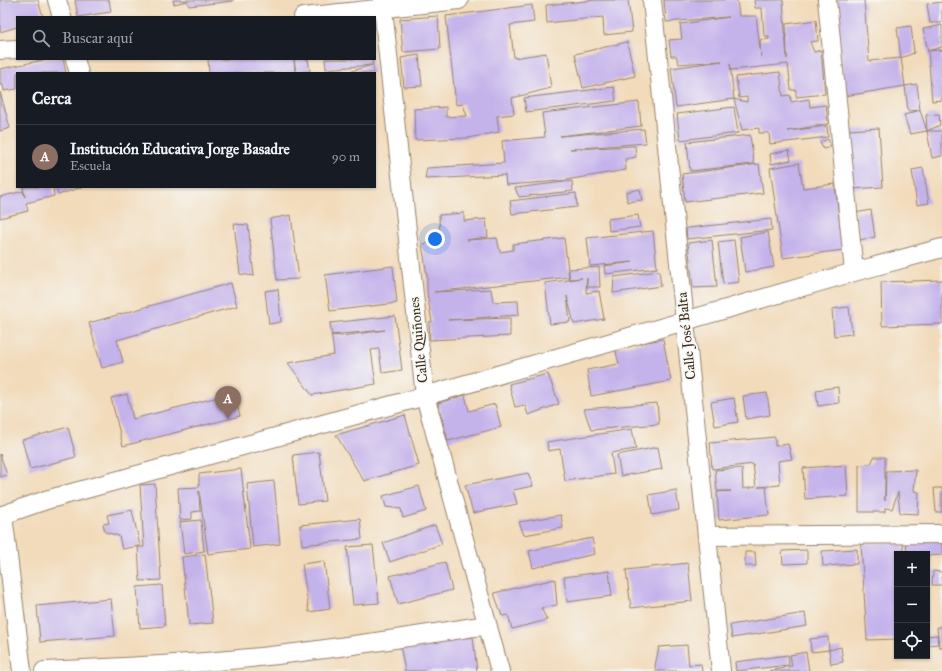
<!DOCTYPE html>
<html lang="es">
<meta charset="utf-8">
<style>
body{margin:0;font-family:"IM FELL Great Primer",serif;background:#20242c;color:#f1f3f6}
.controls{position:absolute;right:12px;bottom:12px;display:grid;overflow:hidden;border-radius:0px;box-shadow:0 1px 3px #0004}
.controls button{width:36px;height:36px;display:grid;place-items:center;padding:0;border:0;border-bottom:1px solid #363941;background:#171b24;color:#f1f3f6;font:20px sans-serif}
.you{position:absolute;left:435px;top:239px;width:14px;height:14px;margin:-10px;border:3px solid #fff;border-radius:50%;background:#1a73e8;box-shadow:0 0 0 6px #1a73e833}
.badge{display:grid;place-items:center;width:26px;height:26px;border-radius:50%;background:#2563eb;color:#fff;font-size:13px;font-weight:700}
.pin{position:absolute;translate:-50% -33px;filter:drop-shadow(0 1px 2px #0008)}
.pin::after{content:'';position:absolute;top:21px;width:14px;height:12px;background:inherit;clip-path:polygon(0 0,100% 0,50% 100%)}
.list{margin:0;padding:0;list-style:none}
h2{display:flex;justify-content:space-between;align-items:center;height:52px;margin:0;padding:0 16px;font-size:17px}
h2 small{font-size:13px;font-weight:400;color:#9ea1a6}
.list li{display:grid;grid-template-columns:26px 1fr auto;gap:12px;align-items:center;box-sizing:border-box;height:64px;padding:0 16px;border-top:1px solid #363941}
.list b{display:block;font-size:15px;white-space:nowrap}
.list p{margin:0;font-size:13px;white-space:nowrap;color:#9ea1a6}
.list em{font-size:13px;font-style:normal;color:#9ea1a6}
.icon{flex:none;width:22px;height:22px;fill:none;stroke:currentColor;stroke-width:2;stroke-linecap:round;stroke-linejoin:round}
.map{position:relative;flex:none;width:942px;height:671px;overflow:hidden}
.search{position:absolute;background:#171b24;box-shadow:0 1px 3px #0004;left:16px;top:16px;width:360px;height:44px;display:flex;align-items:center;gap:10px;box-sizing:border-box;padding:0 14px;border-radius:0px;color:#9ea1a6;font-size:15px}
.panel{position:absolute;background:#171b24;box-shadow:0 1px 3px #0004;left:16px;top:72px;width:360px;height:116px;border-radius:0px}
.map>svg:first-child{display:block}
.building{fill:#c4b2eb;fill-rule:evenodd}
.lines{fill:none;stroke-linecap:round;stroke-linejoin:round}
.street-casing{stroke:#96826c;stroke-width:20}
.street{stroke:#fff;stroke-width:18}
.labels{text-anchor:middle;stroke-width:3;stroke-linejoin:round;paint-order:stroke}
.street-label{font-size:14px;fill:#3b2a1e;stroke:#f6f6f2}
</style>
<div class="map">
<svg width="942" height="671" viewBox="0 0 942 671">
<rect width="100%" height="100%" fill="#f6f6f2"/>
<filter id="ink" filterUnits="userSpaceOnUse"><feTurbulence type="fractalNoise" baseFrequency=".025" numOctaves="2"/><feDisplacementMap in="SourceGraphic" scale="8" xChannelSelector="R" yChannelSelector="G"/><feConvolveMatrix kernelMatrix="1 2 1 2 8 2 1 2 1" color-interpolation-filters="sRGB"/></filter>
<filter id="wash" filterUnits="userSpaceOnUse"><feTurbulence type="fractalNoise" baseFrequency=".012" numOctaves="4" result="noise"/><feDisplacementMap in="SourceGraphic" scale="16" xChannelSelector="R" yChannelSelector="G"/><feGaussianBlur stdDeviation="0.9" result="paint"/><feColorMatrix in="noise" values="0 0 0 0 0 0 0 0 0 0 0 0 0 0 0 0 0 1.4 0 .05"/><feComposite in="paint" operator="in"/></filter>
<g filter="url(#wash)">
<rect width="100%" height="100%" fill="#f2dbbb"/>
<g id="blocks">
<path class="building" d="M0,0h38l5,17h-26v10l-17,5z
M75,0h34l2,12 -33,5z
M173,0h60v1l-44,5 -2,-5 -13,3z
M596,0h32l4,32 -28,3 -1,-18 -56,6 -1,-18z
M664,0h73l2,16h17l5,41 -1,-17 9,-1v-3h-5l-2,-28h-7l-1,-8h29l4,59 -1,-35 30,-4 2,21 -8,1 4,10 7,-2 4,44 -29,3v-7h-5l-3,-26 -57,6 -1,-6 4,35 -58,8 -5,-39 51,-7 -43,3 -3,-8h-5l-2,-16 13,-1 -2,-15 49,-7 -63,5z
M836,0h28l5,61 32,-3 4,28 -60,10z
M942,2v21h-12l-3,-19z
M532,5l2,17 -24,3 4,33 32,-5 5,35 -39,10 2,16 -17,2 2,16 -31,6 -53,2 -1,-31 32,-2v10l21,-1 -4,-12 -7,1 -10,-89z
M438,16l2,33 -37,3 -3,-33z
M942,25v22l-14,4 -5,-22z
M911,26l3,27 -13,5 -4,-30z
M627,42l8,34 -52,12 -8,-34z
M942,50v50l-10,1 -4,-50z
M419,55l3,31 -18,1 -3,-29z
M48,59h15l3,14h-49v16l-13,2 -1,-6h-3v-16z
M208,59h86l1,14h-86z
M294,59h14l2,12 -14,2z
M325,59h47l2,14h-29l27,-8 -46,4z
M780,72l3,24 7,-1 1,7 18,-3 1,8 16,-2 2,19 -40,7 39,-5 1,11 -58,7 -1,-11h-10v-5l-17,2 -8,-31 13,3v-5l-8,1 -3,-21z
M917,84l3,26 -12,1 -3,-25z
M614,87l2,14 -90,11 -2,-14z
M0,92l10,36 -10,3z
M639,102l2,24 -81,10 84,-7 2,14 -76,6 65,-3 1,11 -11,2 1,11 -66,11 -54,4 -1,-10 -80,4 2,-11 77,-5 -2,-22 43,-4 -3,-24z
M734,107l4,26 -58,7 -3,-26z
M920,110l7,21 -1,-16 13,-1 1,11 -13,6h15v25l-10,2 -5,-27 -17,3 -6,-19z
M879,128l4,59 -31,2 -4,-59z
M750,135l4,29 -64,7 -3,-29z
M828,139l3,8 -8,2 -3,-7z
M789,150l2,10 -20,4 -1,-10z
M799,163l4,25 32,-4 8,66 -60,8 -13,-90z
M759,164l4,29 -78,9 -3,-28z
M923,168l6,35 -12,2 -5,-35z
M572,181l1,10 -54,6 -4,-9z
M23,187h30l1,9 -28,7 2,8 -28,7v-21l23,-6 2,6z
M56,187h26l-24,8z
M640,189l2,11 -15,2 -1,-10z
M576,193l1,14 -65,7 -2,-13z
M871,210l4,27 -15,3 -5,-27z
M464,213v8l22,-2 2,18 -21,3 30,-2 3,14 13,-2v-6l51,-6 5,39 -135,15 57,-3 2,13 25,-1 1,14 -71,5 62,-2v18l-80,4 -1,-18h3l-5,-29v-17l-5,-32 18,-2 -1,-27z
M291,215l8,64 -22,1 -7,-61z
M638,215l2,12 -31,4 -1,-12z
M771,219l1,11 -85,9 -1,-10 2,-1z
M234,224l14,1 6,51 -14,-2z
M653,231l4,37 -52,6 -1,-8 29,-4 -43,4 -3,-28z
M768,232l6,35 -29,5 -5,-35z
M712,240l5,47 -24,1 -5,-45z
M734,240l5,42 -16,2 -5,-42z
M393,266l4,37 -67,8 -5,-36z
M599,267l1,20h-13v-9l-1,15 13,-2 5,28 -30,5 -7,-28 3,26 -20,2 -5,-41 37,-5 -13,1v-10z
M659,271l2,15 -48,7 1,-16z
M942,280v44l-60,2 -1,-44z
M231,283l6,23 -120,34 6,22 -21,6 -13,-45z
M278,289l3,33 -12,2 -4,-33z
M849,307l3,27 -18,2 -2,-27z
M395,316l7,54 -20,3 -3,-24 -8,1 5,34 -64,11 -24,-32 46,-8 -4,-32zM385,330l-43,6 -11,-1z
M663,339l8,42 -80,15 -4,-26 32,-6 -4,-16z
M548,374l11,30 -31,11 -3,-10 -10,2 -6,-23z
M838,387l1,16 -21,3 -2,-16z
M234,393l6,23 -117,30 -12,-48 16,-4 6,25z
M767,393l3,22 -24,4 -3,-23z
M465,395l4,16 26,-7 6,23 -53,14 -10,-38z
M734,398l4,24 -23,4 -4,-24z
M657,403l2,21 -68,6 -7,-21z
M405,415l14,50 -55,16 -28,-46z
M68,427l8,30 -46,12 -8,-29z
M632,429l4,20 -25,4 3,21 -49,7 -5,-32 -12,2 -1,-9z
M775,437v9l13,-2 4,15 -14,2 2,24 -22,2h8l3,28 -50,5 -2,-28 14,-1h-14l-2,-21 27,-2 1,21 13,-2 -3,-23 -41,5 -2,-26z
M658,447l4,22 -41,7 -4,-21z
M319,452l6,49 -27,3 -5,-49z
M0,454l7,21 -7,2z
M874,457h11v44l1,-30 30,-1 -2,21 5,1 -1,22 -18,-1 -2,-21 -6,17 -7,-1v4h-26v-47l12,-1z
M846,465l2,31 -43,3 -2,-31z
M241,469l9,80 -42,5 -9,-63 1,20 -8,1v7l-12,1 -2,-32 21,-1v-13z
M528,473l5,13 -20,4 4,14 -44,9 -8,-28z
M274,481l6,63 -27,3 -6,-63z
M155,484l6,96 -21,1 -2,-34h6l-4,-62z
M419,486l7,25 -23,7 -2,-9 -15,-2 -3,-11z
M934,488h8v24h-6z
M676,490l3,20 -27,5 -3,-20z
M132,510l8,36 -18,3 -3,-13 -14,-4 -2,-8 6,-1 -2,-8z
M561,515l2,13 -39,7 -5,-13z
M360,519l2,20 -60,6 -2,-20z
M201,520l3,31 -20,3 -4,-32z
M435,525l7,19 -52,18 -7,-19z
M592,538l3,16 -62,14 -4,-17z
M942,540v15l-15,1v-2h-20l-1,-13z
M903,541v13h-6v85l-30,1 -6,-96z
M373,545l6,58 -26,2 -6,-58z
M857,549v15l-34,2 -1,-15z
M807,550v13l-24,1 -1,-13z
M745,552h10l1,14h-11z
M205,554l8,69 -24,2 -7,-68z
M324,561l6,48 -21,3 -7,-48z
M445,562l7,28 -54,14 -8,-28z
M688,563l4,38 -61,7 -5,-38z
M609,571l3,25 -45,6 -3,-25z
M933,571l9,1v13h-10z
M555,579l2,26 -16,3 6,12 -35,9 -4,-14 -6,1 -8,-23z
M162,585l3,41 -25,2 -3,-41z
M111,599l4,37 -75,6 -3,-36z
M805,613l2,13 -75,12 -2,-13z
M937,627h5v20h-3z
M469,632v6l4,-1 4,34h-72l-5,-27z
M937,635l1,9 -11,1v-9z
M828,637l1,13 -18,2 -1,-13z
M687,645l2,20 12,-1 1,7h-46l-1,-5 4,-19z
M841,647l2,15 -12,2 -2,-14z
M806,652l3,19h-40l23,-5 -2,-11z
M788,655l1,10 -53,6 -1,-9z"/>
</g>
</g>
<g filter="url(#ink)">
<use href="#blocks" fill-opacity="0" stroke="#96826c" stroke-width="1"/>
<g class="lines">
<defs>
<path id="street" d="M57,0l5,17
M382,0l43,396 75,275
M652,0l55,536 14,135
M827,0l27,272
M303,17l156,-17
M0,50l17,-1
M75,59l4,14
M3,515l19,156
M0,516l46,-16 379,-104 429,-124 88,-24
M707,536l235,-2
M44,671c68,-3 137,-6 206,-13 79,-8 158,-21 237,-33"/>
</defs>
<use href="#street" class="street-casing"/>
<use href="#street" class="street"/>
</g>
</g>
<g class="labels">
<g class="street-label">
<text transform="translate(686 336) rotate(-96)" y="5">Calle José Balta</text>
<text transform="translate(418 340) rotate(-96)" y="5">Calle Quiñones</text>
</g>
</g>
</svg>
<div class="controls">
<button>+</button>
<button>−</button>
<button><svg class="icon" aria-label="locate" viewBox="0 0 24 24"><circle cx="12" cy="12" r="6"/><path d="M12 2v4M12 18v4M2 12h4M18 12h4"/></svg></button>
</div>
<div class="you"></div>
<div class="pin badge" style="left:228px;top:419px;background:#8d6e63">A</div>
<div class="search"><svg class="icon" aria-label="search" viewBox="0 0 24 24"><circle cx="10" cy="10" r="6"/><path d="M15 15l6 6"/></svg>Buscar aquí</div>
<section class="panel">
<h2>Cerca<small></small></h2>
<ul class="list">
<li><span class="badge" style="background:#8d6e63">A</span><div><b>Institución Educativa Jorge Basadre</b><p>Escuela</p></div><em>90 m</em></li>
</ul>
</section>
</div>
